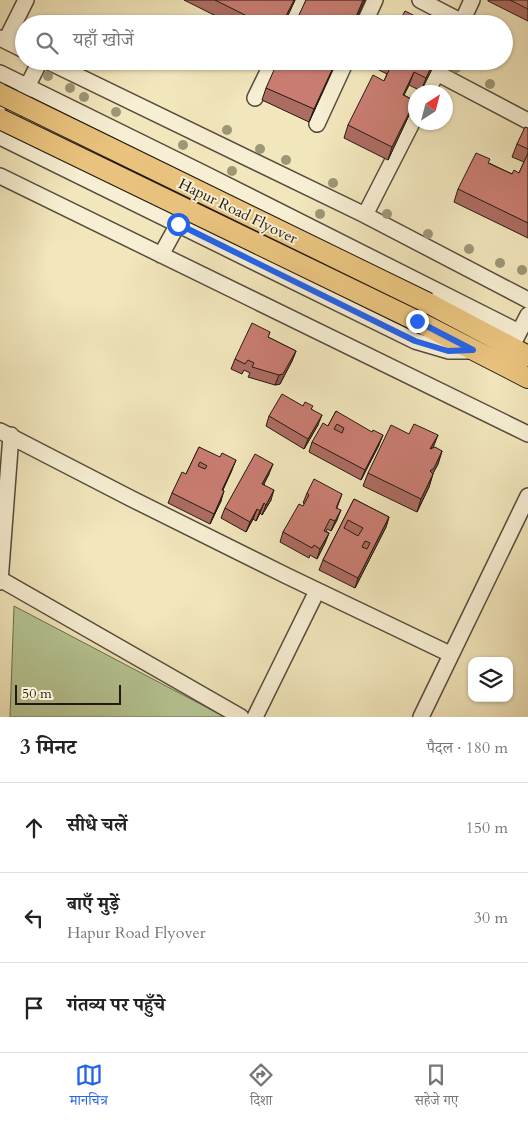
<!DOCTYPE html>
<html lang="hi">
<meta charset="utf-8">
<style>
body{margin:0;font-family:Cardo,"Noto Serif Devanagari",serif;background:#f2f2f2;color:#222}
.controls{position:absolute;right:15px;bottom:15px;display:grid;overflow:hidden;border-radius:10px;box-shadow:0 1px 4px #0004}
.controls button{width:45px;height:45px;display:grid;place-items:center;padding:0;border:0;border-bottom:1px solid #e0e0e0;background:#fff;color:#222;font:25px sans-serif}
.compass{position:absolute;left:408px;top:85px;width:45px;height:45px;border-radius:50%;background:#fff;box-shadow:0 1px 4px #0004;rotate:36deg}
.scale{position:absolute;left:15px;bottom:12px;width:106px;box-sizing:border-box;padding-left:5px;border:2px solid #231910;border-top:0;font-size:14px;line-height:18px;white-space:nowrap;color:#231910;-webkit-text-stroke:4px #f7efd3;paint-order:stroke}
.stop{position:absolute;width:15px;height:15px;margin:-11px;border:4px solid #2563eb;border-radius:50%;background:#fff}
.stop.end{background:#2563eb;border-color:#fff;box-shadow:0 1px 5px #0008}
.list{margin:0;padding:0;list-style:none}
h2{display:flex;justify-content:space-between;align-items:center;height:65px;margin:0;padding:0 20px;font-size:21px}
h2 small{font-size:16px;font-weight:400;color:#767676}
.list li{display:grid;grid-template-columns:32px 1fr auto;gap:15px;align-items:center;box-sizing:border-box;height:90px;padding:0 20px;border-top:1px solid #e0e0e0}
.list b{display:block;font-size:19px;white-space:nowrap}
.list p{margin:0;font-size:16px;white-space:nowrap;color:#767676}
.list em{font-size:16px;font-style:normal;color:#767676}
.icon{flex:none;width:28px;height:28px;fill:none;stroke:currentColor;stroke-width:2;stroke-linecap:round;stroke-linejoin:round}
.map{position:relative;flex:none;width:528px;height:717px;overflow:hidden}
.search{position:absolute;background:#fff;box-shadow:0 1px 4px #0004;left:15px;right:15px;top:15px;height:55px;display:flex;align-items:center;gap:12px;box-sizing:border-box;padding:0 18px;border-radius:28px;color:#767676;font-size:19px}
.sheet{height:335px;background:#fff}
nav{display:flex;justify-content:space-around;align-items:center;box-sizing:border-box;height:70px;border-top:1px solid #e0e0e0;background:#fff;font-size:14px;color:#767676}
nav a{display:grid;justify-items:center;gap:2px}
nav .on{color:#2563eb}
.map>svg:first-child{display:block}
.green{fill:#b6c694;stroke:#6c7052}
.lines{fill:none;stroke-linecap:round;stroke-linejoin:round}
.minor-casing{stroke:#574c3b;stroke-width:18}
.major-casing{stroke:#231910;stroke-width:22}
.minor{stroke:#f7efd3;stroke-width:15}
.major{stroke:#e9c37e;stroke-width:20}
.major-bridge-casing{stroke:#231910;stroke-width:22;stroke-linecap:butt}
.major-bridge{stroke:#e9c37e;stroke-width:20}
.tree{fill:#9c9777}
.wall{fill:#ad6c62;stroke:#231910}
.shaded-wall{fill:#8d5850;stroke:#231910}
.building{fill:#c97d72;stroke:#231910;fill-rule:evenodd}
.route{stroke:#2563eb;stroke-width:6}
.labels{text-anchor:middle;stroke-width:4;stroke-linejoin:round;paint-order:stroke}
.street-label{font-size:15px;fill:#231910;stroke:#f7efd3}
</style>
<div class="map">
<svg width="528" height="717" viewBox="0 0 528 717">
<rect width="100%" height="100%" fill="#f2e6bc"/>
<filter id="stains"><feTurbulence type="fractalNoise" baseFrequency=".004" numOctaves="4"/><feColorMatrix values="0 0 0 0 .2 0 0 0 0 .09 0 0 0 0 .02 0 0 0 .5 -.17"/></filter>
<radialGradient id="worn" r=".72"><stop offset=".6" stop-color="#630" stop-opacity="0"/><stop offset="1" stop-color="#630" stop-opacity=".3"/></radialGradient>
<path class="green" d="M14,606l211,111h-215z"/>
<g class="lines">
<defs>
<path id="minor" d="M420,0l42,22
M290,24l11,-24
M364,24l11,-24
M461,24l11,-24
M0,38l24,12
M6,40l20,-40
M47,61l318,154 163,85
M0,73l203,100 316,159
M437,73l91,48
M427,92l16,-31
M255,98l18,-37
M317,124l29,-63
M5,131l35,-70
M2,138l413,203 34,10h23
M0,176l528,258
M365,215l51,-100
M161,255l17,-31
M515,340l13,-25
M0,431l132,68 155,77 163,78
M0,579l241,138
M0,582l11,-147
M255,717l62,-126
M421,717l107,-221"/>
<path id="major" d="M428,303l100,53
M417,321l111,57"/>
</defs>
<use href="#minor" class="minor-casing"/>
<use href="#major" class="major-casing"/>
<use href="#minor" class="minor"/>
<use href="#major" class="major"/>
<defs>
<path id="major-bridge" d="M0,94l428,209
M0,119l417,202"/>
</defs>
<use href="#major-bridge" class="major-bridge-casing"/>
<use href="#major-bridge" class="major-bridge"/>
</g>
<g class="tree">
<circle cx="456" cy="68" r="5"/>
<circle cx="48" cy="76" r="5"/>
<circle cx="490" cy="84" r="5"/>
<circle cx="70" cy="88" r="5"/>
<circle cx="84" cy="97" r="5"/>
<circle cx="116" cy="112" r="5"/>
<circle cx="227" cy="130" r="5"/>
<circle cx="183" cy="145" r="5"/>
<circle cx="260" cy="149" r="5"/>
<circle cx="286" cy="160" r="5"/>
<circle cx="232" cy="171" r="5"/>
<circle cx="333" cy="183" r="5"/>
<circle cx="320" cy="214" r="5"/>
<circle cx="387" cy="214" r="5"/>
<circle cx="428" cy="234" r="5"/>
<circle cx="469" cy="249" r="5"/>
<circle cx="500" cy="263" r="5"/>
<circle cx="522" cy="270" r="5"/>
</g>
<path class="wall" d="M184,0h111l-11,24h-52z
M306,0h59l-11,24h-58z
M488,0h40v21l-40,-20z
M336,61l-5,12 -22,49 -47,-22 4,-12z
M380,61h56l-15,30 -12,-6 -5,10 11,6 -5,12 -22,47 -44,-22 4,-13 36,-44 3,-7 -10,-5z
M528,128v110l-74,-36 4,-13 31,-26 23,11 7,-1 5,-11 -12,-5 5,-13z
M270,332l-2,5 28,14 -4,10 -12,23 -5,1 -27,-8 2,-4 -6,-3 -2,4 -11,-5 4,-10z
M303,406l9,3 6,16 -14,24 -38,-23 3,-10z
M336,411l43,34 -18,35 -52,-28 3,-10 16,-16z
M199,447l33,23 -9,20 -2,11 -11,23 -42,-21 4,-10 14,-19z
M433,448l9,3 -4,13 -5,9 -4,14 -12,25 -54,-26 5,-13z
M269,474l-5,10 7,16 -9,15 -2,-2 -4,8 -3,-2 -7,13 -25,-14 4,-10z
M307,493l35,1 -5,14v12l-6,11 -4,-2 -1,2 3,2 -4,10 -8,16 -7,-4 -1,3 -29,-16 3,-10 20,-26 2,-2 -2,-1z
M354,499l35,18 -3,10 -31,61 -36,-18 4,-10z"/>
<path class="shaded-wall" d="M294,0h1l-11,24h-2z
M363,0h2l-11,24h-1z
M336,61l-5,12 -22,49 5,-13z
M434,61h2l-15,30 5,-13z
M414,72l-5,13 -11,22 5,-12z
M415,101l-5,12 -22,47 4,-13z
M296,351l-4,10 -12,23 -5,1 4,-10z
M322,415l-4,10 -14,24 4,-10z
M383,435l-4,10 -18,35 4,-10z
M438,435l-5,13 -3,1z
M442,451l-4,13 -9,17 1,-10z
M236,460l-4,10 -14,30 4,-10z
M273,464l-4,10 -10,19 3,-9z
M433,474l-4,13 -12,25 4,-13z
M274,490l-3,10 -9,15 4,-10z
M224,491l-3,10 -11,23 4,-10z
M264,503l-4,10 -4,8 4,-10z
M257,509l-4,10 -7,13 4,-10z
M341,510l-4,10 -6,11 4,-10z
M389,517l-3,10 -31,61 3,-10z
M329,533l-4,10 -8,16 3,-10z"/>
<path class="building" d="M215,0h79l-12,24h-19z
M306,0h57l-10,24h-40l-15,-7z
M510,0h18v9z
M405,11l26,13h-33z
M278,61h58l-22,48 -48,-21z
M392,61h42l-8,17 -12,-6 -11,23 12,6 -23,46 -44,-22 25,-50 11,6 9,-19z
M525,127l3,1v21l-11,-5z
M476,153l14,6 -2,4 24,11 2,-4 5,3 9,-20v70l-70,-34z
M252,323l18,9 -2,5 28,14 -13,23 -4,1 -27,-8 2,-4 -6,-3 -3,4 -10,-5z
M282,394l21,12 2,-4 8,4 -2,3 11,6 -14,24 -39,-23z
M336,411l36,21 1,-2 10,5 -18,35 -53,-28 11,-19 5,3zM337,424l7,4 -2,5 -8,-4z
M414,424l24,11 -8,14 5,-2 7,4 -8,17 -4,3 3,3 -12,25 -53,-26 23,-48 18,9z
M199,447l21,10 2,-4 14,7 -14,30 2,1 -10,23 -42,-21 10,-21 4,2zM200,462l7,4 -2,3 -7,-3z
M255,454l18,10 -11,20 12,6 -8,15 -2,-2 -4,8 -3,-2 -7,13 -25,-14z
M314,479l28,15 -6,14 5,2 -6,11 -5,-2 -6,12 5,2 -9,16 -6,-4 -2,3 -29,-16 16,-28 4,2 6,-11 -2,-2z
M354,499l35,18 -31,61 -35,-18zM348,520l15,8 -5,8 -14,-8zM365,541l5,2 -3,6 -5,-2z"/>
<g class="lines">
<path class="route" d="M178,224l237,117 33,10 25,-1 -56,-29"/>
</g>
<g class="labels">
<g class="street-label">
<text transform="translate(238 211) rotate(26)" y="5">Hapur Road Flyover</text>
</g>
</g>
<rect width="100%" height="100%" filter="url(#stains)"/>
<rect width="100%" height="100%" fill="url(#worn)"/>
</svg>
<div class="controls">
<button><svg class="icon" aria-label="layers" viewBox="0 0 24 24"><path d="M12 4l9 5-9 5-9-5zM3 14l9 5 9-5"/></svg></button>
</div>
<svg class="compass" viewBox="-18 -18 36 36"><path d="M0-13l5 13h-10z" fill="#e53935"/><path d="M0 13l5-13h-10z" fill="#767676"/></svg>
<div class="scale">50 m</div>
<div class="stop" style="left:178px;top:224px"></div>
<div class="stop end" style="left:417px;top:321px"></div>
<div class="search"><svg class="icon" aria-label="search" viewBox="0 0 24 24"><circle cx="10" cy="10" r="6"/><path d="M15 15l6 6"/></svg>यहाँ खोजें</div>
</div>
<section class="sheet">
<h2>3 मिनट<small>पैदल · 180 m</small></h2>
<ul class="list">
<li><svg class="icon" aria-label="ahead" viewBox="0 0 24 24"><path d="M12 20V5M6 11l6-6 6 6"/></svg><div><b>सीधे चलें</b></div><em>150 m</em></li>
<li><svg class="icon" aria-label="left" viewBox="0 0 24 24"><path d="M17 20v-9H6M10 6l-5 5 5 5"/></svg><div><b>बाएँ मुड़ें</b><p>Hapur Road Flyover</p></div><em>30 m</em></li>
<li><svg class="icon" aria-label="arrive" viewBox="0 0 24 24"><path d="M6 21V4h12l-3 4 3 4H6"/></svg><div><b>गंतव्य पर पहुँचे</b></div></li>
</ul>
</section>
<nav>
<a class="on"><svg class="icon" aria-label="map" viewBox="0 0 24 24"><path d="M3 6l6-2 6 2 6-2v14l-6 2-6-2-6 2zM9 4v14M15 6v14"/></svg>मानचित्र</a>
<a><svg class="icon" aria-label="directions" viewBox="0 0 24 24"><path d="M12 3l9 9-9 9-9-9zM9 14v-3h6M13 9l2 2-2 2"/></svg>दिशा</a>
<a><svg class="icon" aria-label="saved" viewBox="0 0 24 24"><path d="M7 4h10v16l-5-4-5 4z"/></svg>सहेजे गए</a>
</nav>
